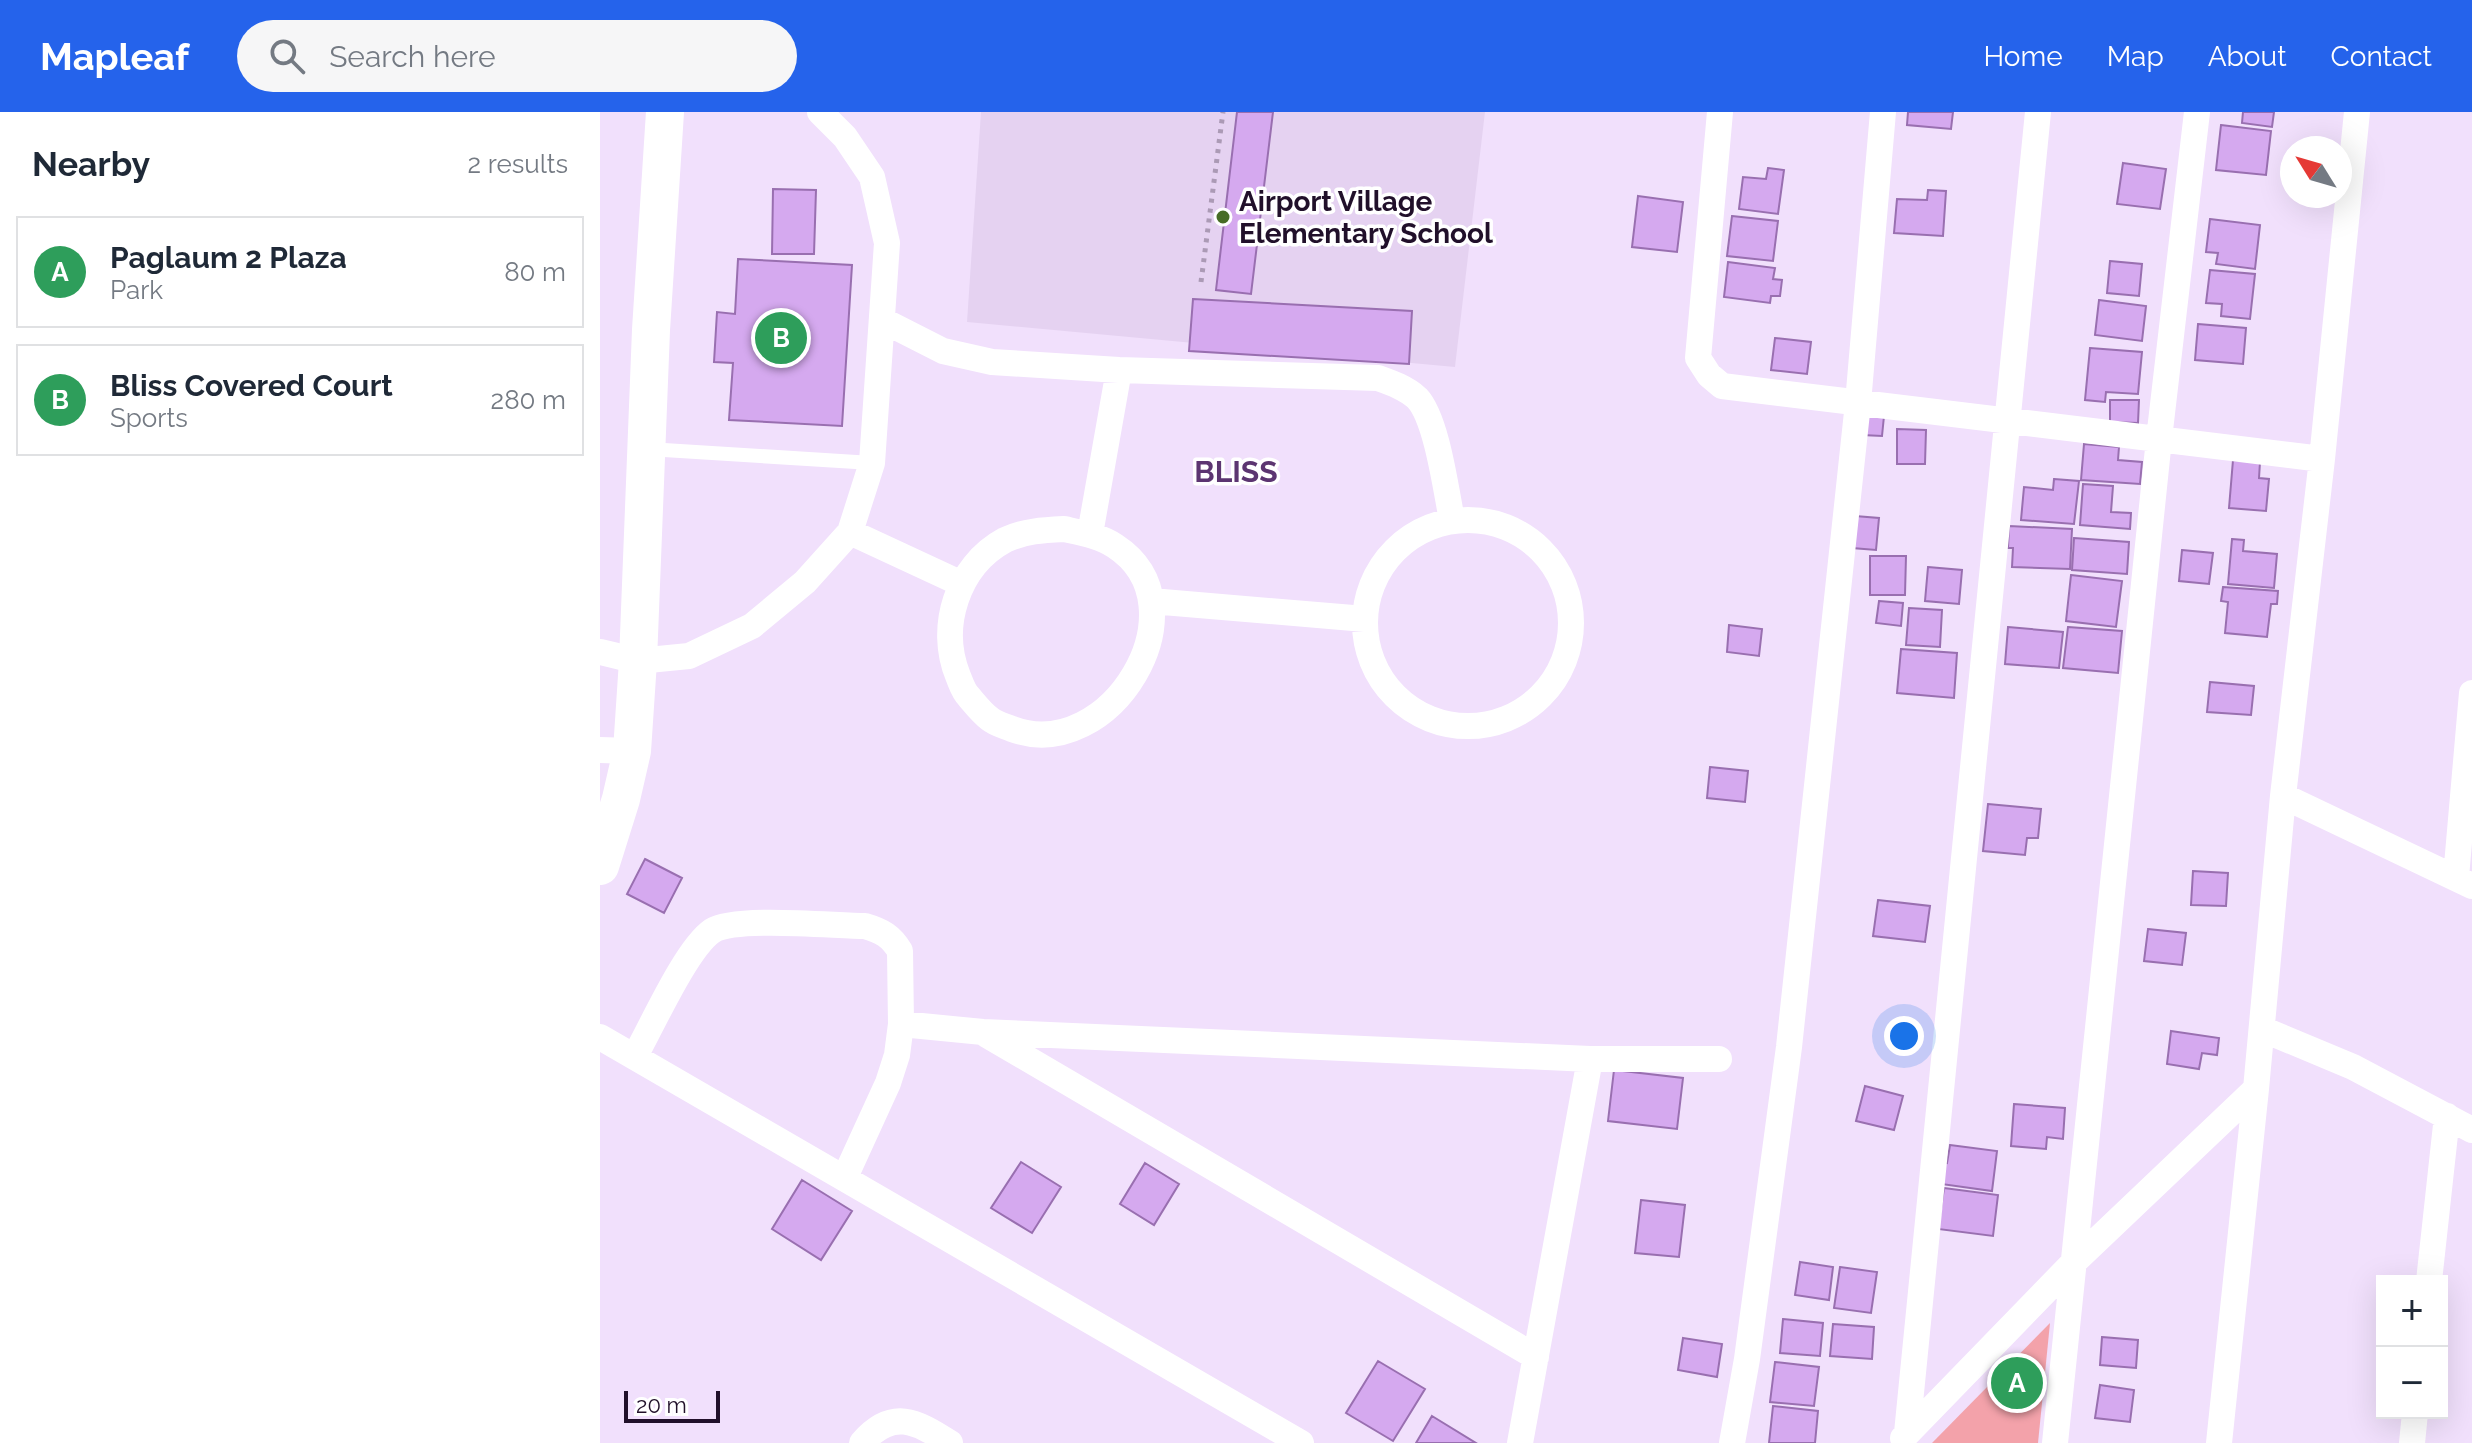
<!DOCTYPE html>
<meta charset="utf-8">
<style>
body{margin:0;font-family:Raleway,sans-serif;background:#f6f6f7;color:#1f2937}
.controls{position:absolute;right:24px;bottom:24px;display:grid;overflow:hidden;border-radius:0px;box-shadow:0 8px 32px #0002}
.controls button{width:72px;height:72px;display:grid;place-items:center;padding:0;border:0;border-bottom:2px solid #e0e1e3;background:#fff;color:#1f2937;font:40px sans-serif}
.compass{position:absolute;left:1680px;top:24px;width:72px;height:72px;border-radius:50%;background:#fff;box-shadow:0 8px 32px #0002;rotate:307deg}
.scale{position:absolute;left:24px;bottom:20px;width:96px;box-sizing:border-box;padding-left:8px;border:4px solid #21102a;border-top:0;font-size:22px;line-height:28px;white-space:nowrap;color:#21102a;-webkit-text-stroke:6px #fff;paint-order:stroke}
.you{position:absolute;left:1304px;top:924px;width:28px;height:28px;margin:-20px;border:6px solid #fff;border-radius:50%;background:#1a73e8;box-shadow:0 0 0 12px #1a73e833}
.badge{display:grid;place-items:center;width:52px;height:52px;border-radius:50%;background:#2563eb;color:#fff;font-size:26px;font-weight:700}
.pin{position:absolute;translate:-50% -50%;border:4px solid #fff;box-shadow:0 2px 8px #0006}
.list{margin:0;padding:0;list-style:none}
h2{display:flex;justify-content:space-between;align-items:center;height:104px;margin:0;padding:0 32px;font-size:34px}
h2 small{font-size:26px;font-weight:400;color:#747a83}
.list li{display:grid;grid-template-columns:52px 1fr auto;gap:24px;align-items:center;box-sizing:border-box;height:112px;margin:0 16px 16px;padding:0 16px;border:2px solid #e0e1e3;border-radius:0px}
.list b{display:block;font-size:30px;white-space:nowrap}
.list p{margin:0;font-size:26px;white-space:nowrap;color:#747a83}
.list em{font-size:26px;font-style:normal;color:#747a83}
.icon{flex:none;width:44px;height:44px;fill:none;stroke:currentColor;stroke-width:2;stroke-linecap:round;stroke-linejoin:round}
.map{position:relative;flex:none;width:1872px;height:1331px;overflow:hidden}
header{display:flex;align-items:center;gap:48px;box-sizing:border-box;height:112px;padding:0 40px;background:#2563eb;color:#fff}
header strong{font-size:38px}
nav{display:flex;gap:44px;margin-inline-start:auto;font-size:28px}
.search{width:560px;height:72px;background:#f6f6f7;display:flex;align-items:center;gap:20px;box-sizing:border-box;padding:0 28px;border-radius:44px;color:#747a83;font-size:30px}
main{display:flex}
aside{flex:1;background:#fff}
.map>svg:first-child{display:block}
.built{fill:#e5d2f1}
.green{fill:#f3a2aa}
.building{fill:#d5a9ef;stroke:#996fb0;stroke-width:2}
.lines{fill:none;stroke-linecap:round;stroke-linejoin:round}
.path{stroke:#ab9ab5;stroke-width:5;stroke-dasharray:4 6;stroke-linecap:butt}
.service{stroke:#fff;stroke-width:14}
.minor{stroke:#fff;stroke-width:26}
.secondary{stroke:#fff;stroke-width:38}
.poi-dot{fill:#476c26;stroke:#fff;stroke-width:3}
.labels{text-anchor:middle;stroke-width:7;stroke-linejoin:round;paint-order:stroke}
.poi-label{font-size:28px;font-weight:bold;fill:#21102a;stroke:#fff;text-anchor:start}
.neighbourhood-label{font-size:30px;font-weight:bold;fill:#5c3571;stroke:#fff}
</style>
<header>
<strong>Mapleaf</strong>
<div class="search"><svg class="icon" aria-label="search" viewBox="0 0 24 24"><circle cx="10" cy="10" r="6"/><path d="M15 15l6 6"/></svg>Search here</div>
<nav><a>Home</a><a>Map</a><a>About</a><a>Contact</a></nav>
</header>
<main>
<aside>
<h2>Nearby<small>2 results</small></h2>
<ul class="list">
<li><span class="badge" style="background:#2e9e5b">A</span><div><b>Paglaum 2 Plaza</b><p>Park</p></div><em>80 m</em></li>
<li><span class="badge" style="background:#2e9e5b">B</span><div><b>Bliss Covered Court</b><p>Sports</p></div><em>280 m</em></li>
</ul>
</aside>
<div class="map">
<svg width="1872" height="1331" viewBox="0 0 1872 1331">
<rect width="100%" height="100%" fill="#f1e0fc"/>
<path class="built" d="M381,0h504l-30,255 -488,-45z"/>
<path class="green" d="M1450,1211l-12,120h-106z"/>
<path class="building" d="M637,0h36l-22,182 -35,-4z
M1308,0h45l-2,17 -44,-4z
M1643,0h31l-2,15 -30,-4z
M1621,13l50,6 -5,44 -50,-5z
M1523,51l43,6 -6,40 -43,-5z
M1168,56l16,2 -6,44 -39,-5 4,-32 23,2z
M173,77l43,1 -2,64h-42z
M1328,78l18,1 -3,45 -49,-3 3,-34 30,1z
M1038,84l45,6 -6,50 -45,-5z
M1132,104l46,5 -5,40 -46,-5z
M1610,107l50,6 -5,44 -39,-5 2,-11 -12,-1z
M138,147l114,6 -10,161 -113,-6 4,-57 -19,-1 3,-50 18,2z
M1510,149l32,3 -3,32 -32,-3z
M1128,150l47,6 -2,11 9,1 -2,16h-9l-1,7 -46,-6z
M1610,158l45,4 -5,45 -29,-3 1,-12 -16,-1z
M593,187l219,12 -3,53 -220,-13z
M1499,188l47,6 -4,35 -47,-6z
M1598,212l48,4 -3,36 -48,-4z
M1175,226l36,4 -4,32 -36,-4z
M1490,236l52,4 -4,42 -32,-2 -1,10 -20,-2z
M1510,288h29l-1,23 -28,-1z
M1263,303l21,1 -2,20 -20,-1z
M1297,317l29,1 -1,34h-28z
M1484,332l35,3 -1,13 24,2 -2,22 -59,-4z
M1633,348l27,2 -1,16 10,1 -3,32 -37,-3z
M1454,367l25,2 -5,43 -53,-4 3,-33 29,3z
M1483,372l30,2 -2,26 20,1 -1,16 -50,-4z
M1255,404l24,2 -3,32 -24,-2z
M1409,414l63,3 -2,40 -58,-2 1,-19h-5z
M1474,426l55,4 -2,32 -55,-4z
M1632,427l12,1 -1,11 34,3 -3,34 -46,-4z
M1582,438l31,3 -4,31 -30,-3z
M1270,444h36l-1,39h-35z
M1328,455l34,3 -3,34 -34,-3z
M1471,463l51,6 -6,46 -50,-6z
M1623,475l55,4 -1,13h-6l-4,33 -42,-4 3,-31 -7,-1z
M1279,489l24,2 -2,23 -25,-3z
M1309,496l33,2 -2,37 -34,-2z
M1129,513l33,4 -3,27 -32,-4z
M1408,515l55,5 -4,36 -54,-4z
M1468,515l54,4 -4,42 -55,-5z
M1301,537l56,4 -3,45 -57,-5z
M1610,570l44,4 -3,29 -44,-3z
M1110,655l38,4 -3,31 -38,-4z
M1388,692l53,5 -3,29h-11l-2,17 -42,-4z
M45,747l37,19 -18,35 -37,-19z
M1593,759l35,2 -2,33 -35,-1z
M1278,788l52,6 -5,36 -52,-6z
M1548,817l38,4 -4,32 -38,-4z
M1571,919l48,7 -2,17 -15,-2 -3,16 -32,-5z
M1014,958l69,8 -6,51 -69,-8z
M1265,974l38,10 -9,34 -38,-9z
M1414,992l51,4 -2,31 -16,-2 -1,12 -35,-3z
M1350,1033l47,6 -5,40 -58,-8 3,-22 10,2z
M421,1050l40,25 -29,46 -41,-25z
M545,1051l34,21 -25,41 -34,-21z
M202,1068l50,31 -31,49 -49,-31z
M1344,1076l54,7 -5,41 -55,-7z
M1041,1088l44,5 -6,52 -44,-4z
M1200,1150l33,5 -4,33 -34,-5z
M1240,1155l37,5 -6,41 -37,-5z
M1183,1207l40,4 -3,33 -40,-3z
M1233,1212l41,3 -2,32 -42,-3z
M1502,1225l36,3 -2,28 -36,-3z
M1083,1226l39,6 -5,33 -39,-7z
M778,1249l47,28 -32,52 -47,-28z
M1175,1250l44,5 -5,39 -44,-4z
M1500,1273l34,5 -4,32 -35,-4z
M1173,1294l45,5 -3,32h-46z
M832,1304l44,27h-60z"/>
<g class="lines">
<path class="path" d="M601,170l22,-170"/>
<path class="service" d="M48,337l224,14"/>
<path class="minor" d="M1120,0l-22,246 11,17 13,11 600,73
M284,209l59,30 49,11 127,8 259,8c14,5 28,10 39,20 20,21 29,93 35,122
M765 511a103 103 0 1 1 206 0a103 103 0 1 1-206 0Z
M464,417c18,4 36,7 51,17 92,60 -5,220 -103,183 -7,-3 -16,-5 -22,-10 -8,-6 -15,-15 -21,-22 -6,-6 -8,-14 -11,-21 -20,-49 -1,-110 47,-136 19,-9 39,-10 59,-11z
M250,420l112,52
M490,422l29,-164
M551,489l214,18
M0,540l38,9 51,-5 63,-30 53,-44 45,-50 22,-69 15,-220 -15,-66 -27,-40 -25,-25
M0,638l32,1
M1683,684l189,90
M1856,765l16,-184
M1662,917l91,38 119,63
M387,923l549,322
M0,925l701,406
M35,944c17,-30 51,-107 77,-125 23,-15 122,-5 153,-5 17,5 26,10 35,25l1,73
M245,1065l43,-94 9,-28 4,-31 82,8 607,27h129
M1829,1169l18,-165
M1307,1321l131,-1321
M1303,1326l169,-174 184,-175
M262,1331c30,-35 54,-22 88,0
M920,1331l70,-384
M1132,1331l15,-84 42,-312 69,-644 25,-291
M1455,1331l104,-1004 38,-327
M1619,1331l37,-354 27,-293 39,-337 35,-347
M1812,1331l3,-30"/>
<path class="secondary" d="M0,754l21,-67 11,-48 6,-90 13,-331 14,-218"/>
</g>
<circle class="poi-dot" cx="623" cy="105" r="8"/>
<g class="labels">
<g class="poi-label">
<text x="639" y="99">Airport Village<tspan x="639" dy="32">Elementary School</tspan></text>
</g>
<g class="neighbourhood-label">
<text x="636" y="370">BLISS</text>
</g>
</g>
</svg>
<div class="controls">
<button>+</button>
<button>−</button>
</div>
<svg class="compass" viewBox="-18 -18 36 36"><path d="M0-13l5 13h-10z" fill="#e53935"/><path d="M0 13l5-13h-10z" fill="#747a83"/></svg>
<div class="scale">20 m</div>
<div class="you"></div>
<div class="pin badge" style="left:1417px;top:1271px;background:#2e9e5b">A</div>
<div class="pin badge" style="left:181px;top:226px;background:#2e9e5b">B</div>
</div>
</main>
